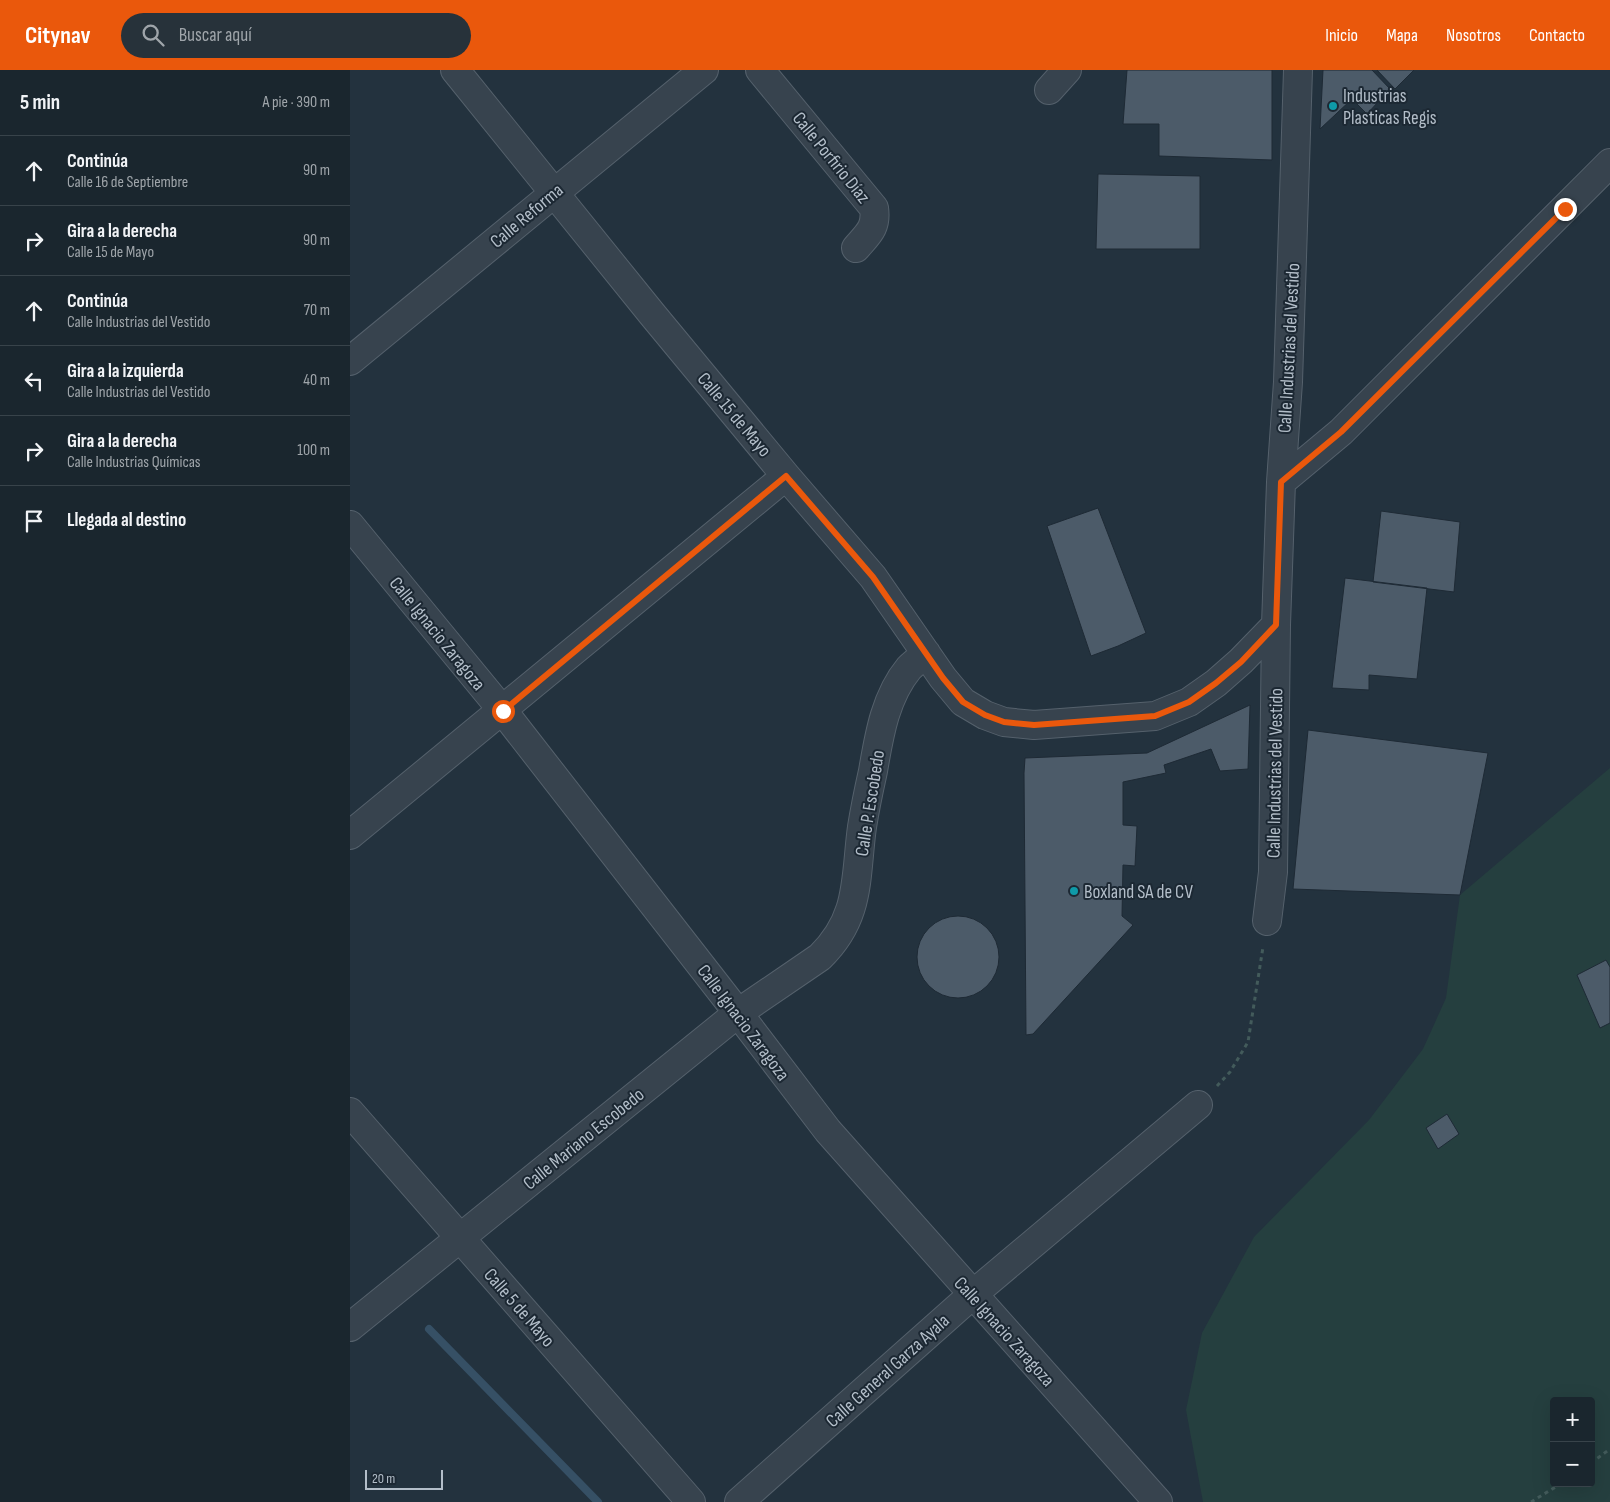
<!DOCTYPE html>
<html lang="es">
<meta charset="utf-8">
<style>
body{margin:0;font-family:"Sofia Sans Condensed",sans-serif;background:#27323a;color:#f1f3f6}
.controls{position:absolute;right:15px;bottom:15px;display:grid;overflow:hidden;border-radius:5px;box-shadow:0 5px 20px #0002}
.controls button{width:45px;height:45px;display:grid;place-items:center;padding:0;border:0;border-bottom:1px solid #38434a;background:#1a262e;color:#f1f3f6;font:25px sans-serif}
.scale{position:absolute;left:15px;bottom:12px;width:78px;box-sizing:border-box;padding-left:5px;border:2px solid #b3bec9;border-top:0;font-size:14px;line-height:18px;white-space:nowrap;color:#b3bec9;-webkit-text-stroke:4px #1c2833;paint-order:stroke}
.stop{position:absolute;width:15px;height:15px;margin:-11px;border:4px solid #ea580c;border-radius:50%;background:#fff}
.stop.end{background:#ea580c;border-color:#fff;box-shadow:0 1px 5px #0008}
.list{margin:0;padding:0;list-style:none}
h2{display:flex;justify-content:space-between;align-items:center;height:65px;margin:0;padding:0 20px;font-size:21px}
h2 small{font-size:16px;font-weight:400;color:#9fa5aa}
.list li{display:grid;grid-template-columns:32px 1fr auto;gap:15px;align-items:center;box-sizing:border-box;height:70px;padding:0 20px;border-top:1px solid #38434a}
.list b{display:block;font-size:19px;white-space:nowrap}
.list p{margin:0;font-size:16px;white-space:nowrap;color:#9fa5aa}
.list em{font-size:16px;font-style:normal;color:#9fa5aa}
.icon{flex:none;width:28px;height:28px;fill:none;stroke:currentColor;stroke-width:2;stroke-linecap:round;stroke-linejoin:round}
.map{position:relative;flex:none;width:1260px;height:1432px;overflow:hidden}
header{display:flex;align-items:center;gap:30px;box-sizing:border-box;height:70px;padding:0 25px;background:#ea580c;color:#fff}
header strong{font-size:24px}
nav{display:flex;gap:28px;margin-inline-start:auto;font-size:18px}
.search{width:350px;height:45px;background:#27323a;display:flex;align-items:center;gap:12px;box-sizing:border-box;padding:0 18px;border-radius:28px;color:#9fa5aa;font-size:19px}
main{display:flex}
aside{flex:1;background:#1a262e}
.map>svg:first-child{display:block}
.green{fill:#253f3f;fill-rule:evenodd}
.lines{fill:none;stroke-linecap:round;stroke-linejoin:round}
.stream{stroke:#365065;stroke-width:8}
.building{fill:#4c5b69;stroke:#1e2a35}
.minor-casing{stroke:#55616c;stroke-width:30}
.path{stroke:#435b5b;stroke-width:3;stroke-dasharray:4 4;stroke-linecap:butt}
.minor{stroke:#37434e;stroke-width:28}
.route{stroke:#ea580c;stroke-width:6}
.culture-dot{fill:#0f9aa8;stroke:#1c2833;stroke-width:2}
.labels{text-anchor:middle;stroke-width:4;stroke-linejoin:round;paint-order:stroke}
.poi-label{font-size:19px;fill:#b3bec9;stroke:#1c2833;text-anchor:start}
.street-label{font-size:19px;fill:#b3bec9;stroke:#1c2833}
</style>
<header>
<strong>Citynav</strong>
<div class="search"><svg class="icon" aria-label="search" viewBox="0 0 24 24"><circle cx="10" cy="10" r="6"/><path d="M15 15l6 6"/></svg>Buscar aquí</div>
<nav><a>Inicio</a><a>Mapa</a><a>Nosotros</a><a>Contacto</a></nav>
</header>
<main>
<aside>
<h2>5 min<small>A pie · 390 m</small></h2>
<ul class="list">
<li><svg class="icon" aria-label="ahead" viewBox="0 0 24 24"><path d="M12 20V5M6 11l6-6 6 6"/></svg><div><b>Continúa</b><p>Calle 16 de Septiembre</p></div><em>90 m</em></li>
<li><svg class="icon" aria-label="right" viewBox="0 0 24 24"><path d="M7 20v-9h11M14 6l5 5-5 5"/></svg><div><b>Gira a la derecha</b><p>Calle 15 de Mayo</p></div><em>90 m</em></li>
<li><svg class="icon" aria-label="ahead" viewBox="0 0 24 24"><path d="M12 20V5M6 11l6-6 6 6"/></svg><div><b>Continúa</b><p>Calle Industrias del Vestido</p></div><em>70 m</em></li>
<li><svg class="icon" aria-label="left" viewBox="0 0 24 24"><path d="M17 20v-9H6M10 6l-5 5 5 5"/></svg><div><b>Gira a la izquierda</b><p>Calle Industrias del Vestido</p></div><em>40 m</em></li>
<li><svg class="icon" aria-label="right" viewBox="0 0 24 24"><path d="M7 20v-9h11M14 6l5 5-5 5"/></svg><div><b>Gira a la derecha</b><p>Calle Industrias Químicas</p></div><em>100 m</em></li>
<li><svg class="icon" aria-label="arrive" viewBox="0 0 24 24"><path d="M6 21V4h12l-3 4 3 4H6"/></svg><div><b>Llegada al destino</b></div></li>
</ul>
</aside>
<div class="map">
<svg width="1260" height="1432" viewBox="0 0 1260 1432">
<rect width="100%" height="100%" fill="#23323e"/>
<path class="green" d="M1260,698v734h-407l-17,-92 16,-77 52,-96 115,-117 54,-71 23,-51 14,-103zM1204,1331h37v82h-37z"/>
<g class="lines">
<path class="stream" d="M79,1259l169,173"/>
</g>
<path class="building" d="M777,0h145v90l-113,-4v-32h-36z
M973,0h49l18,19 -23,25 -15,-15 -32,30z
M1027,0h37l-19,19z
M748,104l102,2v73h-104z
M748,438l48,125 -28,13 -27,10 -44,-130z
M1031,441l79,11 -6,70 -81,-10z
M995,508l82,10 -10,91 -48,-4v15l-37,-2z
M900,635l-2,64 -28,2 -9,-22 -47,16 2,8 -43,9v43l14,1 -2,40 -12,-1 -1,51 11,9 -100,109 -7,1 -2,-262 1,-15 122,-5z
M958,660l180,23 -28,142 -167,-6z
M567 887a41 41 0 1 1 82 0a41 41 0 1 1-82 0Z
M1256,890l4,7v56l-10,5 -23,-53z
M1097,1044l12,20 -21,15 -12,-21z"/>
<g class="lines">
<defs>
<path id="minor" d="M105,0l197,244 134,162 87,101 70,101 20,24 22,13 19,7 30,3 121,-9 34,-14 27,-19 25,-22 35,-36
M410,0l114,138c3,20 -6,26 -18,40
M699,20l18,-20
M0,291l354,-291
M931,412l60,-50 269,-269
M0,455l153,186 235,302 90,118 330,371
M0,765l436,-359
M917,851l6,-49 3,-247 5,-143 7,-100 10,-312
M0,1042l341,390
M0,1257l388,-314 82,-56c41,-40 35,-79 42,-130 3,-19 7,-38 11,-56 6,-35 12,-74 36,-103 5,-5 12,-10 17,-15
M389,1432l233,-207 226,-190"/>
</defs>
<use href="#minor" class="minor-casing"/>
<path class="path" d="M867,1016l13,-14 18,-30 15,-95
M1241,1393l19,-14
M1181,1432l31,-19"/>
<use href="#minor" class="minor"/>
</g>
<g class="lines">
<path class="route" d="M153,641l283,-235 87,101 70,101 20,24 22,13 19,7 30,3 121,-9 34,-14 27,-19 25,-21 35,-37 5,-143 60,-50 224,-223"/>
</g>
<g class="culture-dot">
<circle cx="983" cy="36" r="5"/>
<circle cx="724" cy="821" r="5"/>
</g>
<g class="labels">
<g class="poi-label">
<text x="993" y="32">Industrias<tspan x="993" dy="22">Plasticas Regis</tspan></text>
<text x="734" y="828">Boxland SA de CV</text>
</g>
<g class="street-label">
<text transform="translate(482 87) rotate(51)" y="7">Calle Porfirio Díaz</text>
<text transform="translate(176 145) rotate(-40)" y="7">Calle Reforma</text>
<text transform="translate(938 278) rotate(-87)" y="7">Calle Industrias del Vestido</text>
<text transform="translate(385 344) rotate(50)" y="7">Calle 15 de Mayo</text>
<text transform="translate(88 563) rotate(51)" y="7">Calle Ignacio Zaragoza</text>
<text transform="translate(924 703) rotate(-89)" y="7">Calle Industrias del Vestido</text>
<text transform="translate(519 733) rotate(-81)" y="7">Calle P. Escobedo</text>
<text transform="translate(394 952) rotate(53)" y="7">Calle Ignacio Zaragoza</text>
<text transform="translate(233 1068) rotate(-39)" y="7">Calle Mariano Escobedo</text>
<text transform="translate(170 1237) rotate(49)" y="7">Calle 5 de Mayo</text>
<text transform="translate(655 1261) rotate(48)" y="7">Calle Ignacio Zaragoza</text>
<text transform="translate(537 1300) rotate(-42)" y="7">Calle General Garza Ayala</text>
</g>
</g>
</svg>
<div class="controls">
<button>+</button>
<button>−</button>
</div>
<div class="scale">20 m</div>
<div class="stop" style="left:153px;top:641px"></div>
<div class="stop end" style="left:1215px;top:139px"></div>
</div>
</main>
